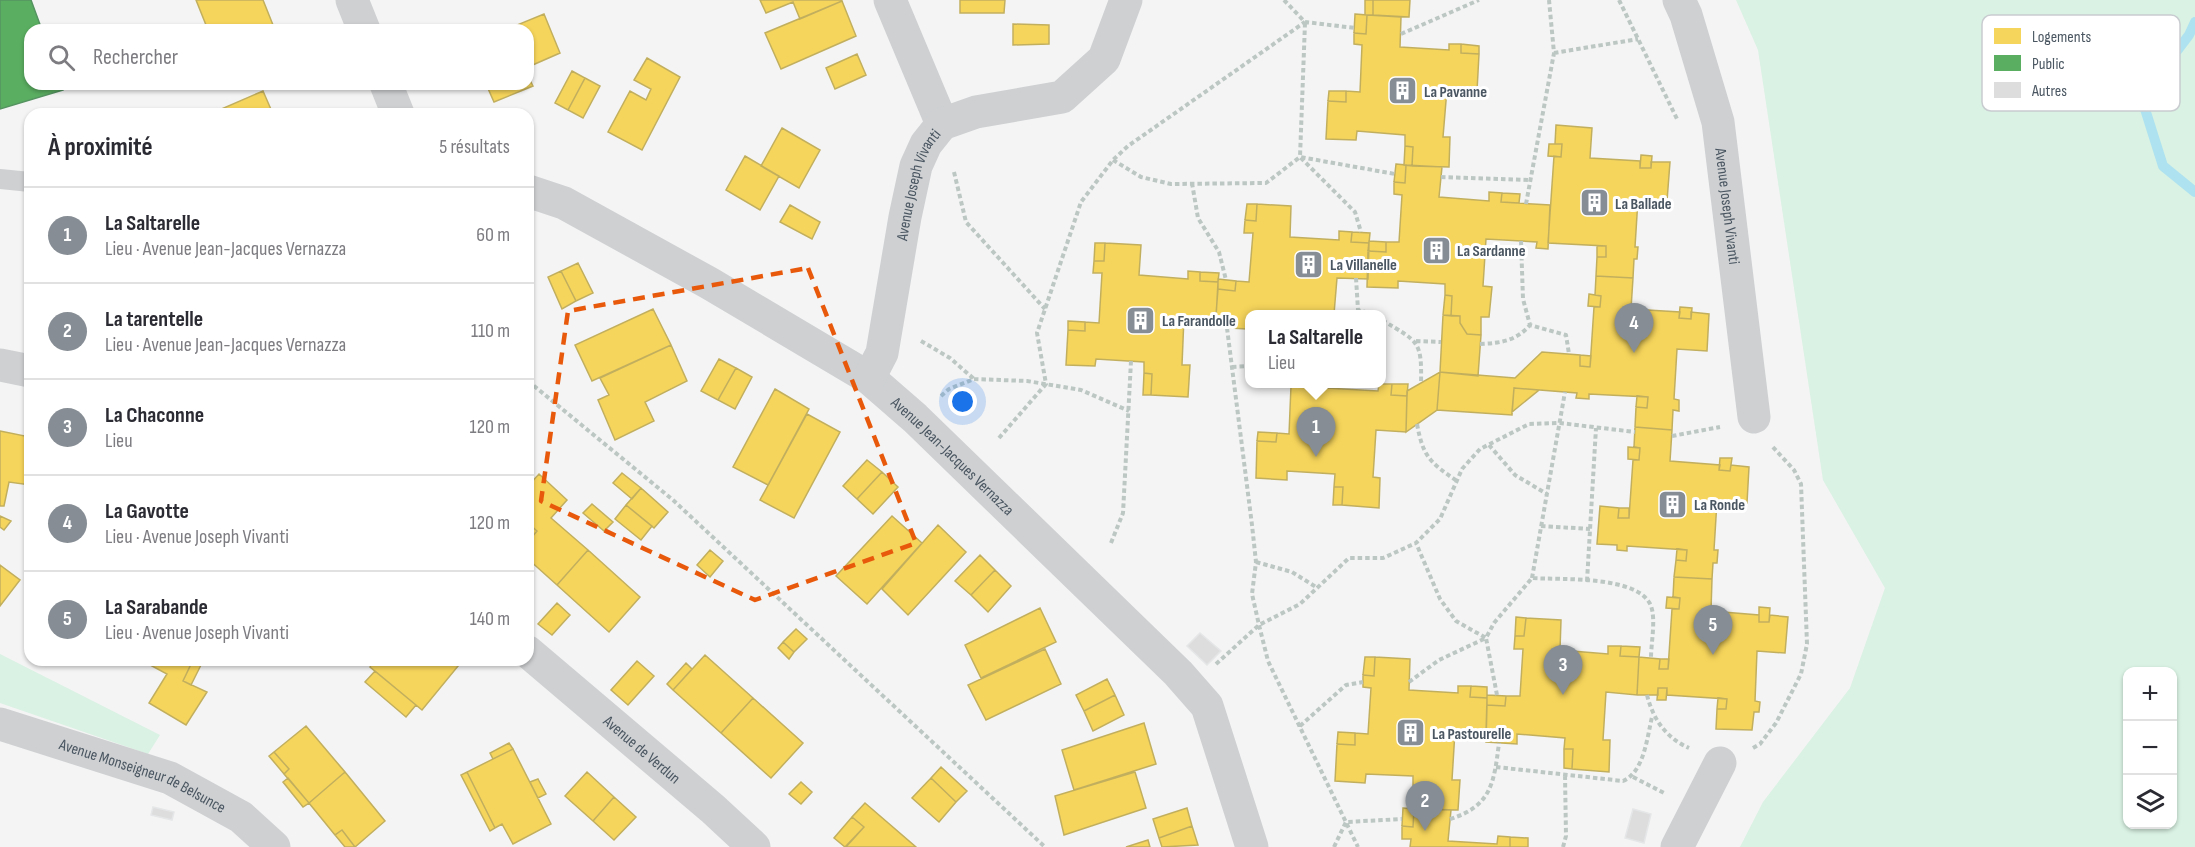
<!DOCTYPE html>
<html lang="fr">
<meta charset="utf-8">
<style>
body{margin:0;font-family:"Sofia Sans Condensed",sans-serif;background:#f2f2f3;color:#2b2b33}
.controls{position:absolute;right:18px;bottom:18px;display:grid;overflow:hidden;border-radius:12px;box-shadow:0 2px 4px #0004}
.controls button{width:54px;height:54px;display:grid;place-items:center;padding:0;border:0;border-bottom:2px solid #e1e1e2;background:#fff;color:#2b2b33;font:30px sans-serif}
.you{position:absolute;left:963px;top:402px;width:21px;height:21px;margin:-15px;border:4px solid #fff;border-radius:50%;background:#1a73e8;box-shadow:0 0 0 9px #1a73e833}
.badge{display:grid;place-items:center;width:39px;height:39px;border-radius:50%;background:#868d94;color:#fff;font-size:20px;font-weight:700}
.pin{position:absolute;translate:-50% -50px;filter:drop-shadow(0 2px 3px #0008)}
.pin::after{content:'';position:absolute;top:32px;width:21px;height:18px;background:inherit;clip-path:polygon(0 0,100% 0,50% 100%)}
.popup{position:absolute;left:1245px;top:310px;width:141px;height:78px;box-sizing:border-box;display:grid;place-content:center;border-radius:12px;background:#fff;filter:drop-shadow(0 2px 4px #0005);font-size:20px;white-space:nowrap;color:#7c7c81}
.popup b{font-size:22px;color:#2b2b33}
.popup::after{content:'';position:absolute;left:50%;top:100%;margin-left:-12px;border:12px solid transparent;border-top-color:#fff}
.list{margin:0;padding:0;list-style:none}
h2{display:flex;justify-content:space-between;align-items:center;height:78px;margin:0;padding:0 24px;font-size:26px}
h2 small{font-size:20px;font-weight:400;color:#7c7c81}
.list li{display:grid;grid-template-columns:39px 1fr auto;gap:18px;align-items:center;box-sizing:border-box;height:96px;padding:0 24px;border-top:2px solid #e1e1e2}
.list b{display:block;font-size:22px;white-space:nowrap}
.list p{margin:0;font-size:20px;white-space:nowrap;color:#7c7c81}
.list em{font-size:20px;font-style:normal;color:#7c7c81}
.icon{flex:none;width:33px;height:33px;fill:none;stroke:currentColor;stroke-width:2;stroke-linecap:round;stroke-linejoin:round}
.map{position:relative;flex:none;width:2195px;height:847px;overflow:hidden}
.search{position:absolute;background:#fff;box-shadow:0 2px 4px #0004;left:24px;top:24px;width:510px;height:66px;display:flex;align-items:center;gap:15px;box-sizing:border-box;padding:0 21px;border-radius:18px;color:#7c7c81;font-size:22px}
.panel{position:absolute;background:#fff;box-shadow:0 2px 4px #0004;left:24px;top:108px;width:510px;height:558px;border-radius:18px}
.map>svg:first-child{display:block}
.green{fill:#d9f2e3;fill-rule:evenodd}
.homes{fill:#f6d55c;stroke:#c2af5e;stroke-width:1.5}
.public{fill:#5aae61;stroke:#559461;stroke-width:1.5}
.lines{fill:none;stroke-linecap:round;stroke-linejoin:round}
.stream{stroke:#aee2f0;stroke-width:10}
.building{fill:#ddddde;stroke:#e5e6e7;stroke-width:1.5}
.path{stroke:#bcc7c4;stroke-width:4;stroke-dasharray:4.5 3;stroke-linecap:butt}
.service{stroke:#ced0d2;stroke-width:20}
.minor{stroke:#ced0d2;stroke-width:33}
.marked{fill:none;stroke:#e8590c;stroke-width:4.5;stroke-dasharray:12 8;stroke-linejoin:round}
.labels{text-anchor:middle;stroke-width:6;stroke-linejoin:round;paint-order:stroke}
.poi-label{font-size:16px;font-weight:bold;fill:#4a5661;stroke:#fff;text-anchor:start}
.street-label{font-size:16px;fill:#4a5661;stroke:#fff}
.key{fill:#fff;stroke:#c9ccd0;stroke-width:1.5}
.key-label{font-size:16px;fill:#4a5661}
</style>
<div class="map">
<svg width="2195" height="847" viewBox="0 0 2195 847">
<rect width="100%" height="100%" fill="#f4f4f4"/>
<path class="green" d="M1736,0h459v847h-455l23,-45 87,-114 35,-100 -62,-108 -65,-430zM2128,672h44v152h-44z
M0,654l160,81 -12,19 -148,-51z"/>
<path class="homes" d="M196,0h67l12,30h-67z
M760,0h81l1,1 -42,18 -7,-17 -27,11z
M960,0h45l-1,13h-44z
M1365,0h8v15h-8z
M1373,0h37l-1,17 -36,-2z
M842,1l14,35 -75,33 -16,-36z
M544,14l16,39 -32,14v-37h-23z
M1355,14l12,1 -1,19 -12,-1z
M1367,15l34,2 -1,30 49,3v-6h12v9l18,1 -2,37 -30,-2 -4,48h7l-1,30 -37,-1 1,-19 -8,-1v-11l-48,-4 -1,9 -30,-1 2,-38 18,1v-11l14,1 2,-47 -8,-1v-11l12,1z
M1013,24l36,1v19l-36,1z
M1461,44l18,2v8l-18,-1z
M857,54l9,21 -31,14 -9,-21z
M647,58l33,19 -38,73 -34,-18 22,-41 16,9 5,-11 -17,-9z
M572,71l13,7 -17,32 -13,-7z
M528,76l5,10 -39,16 -8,-18h42z
M585,78l15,8 -17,32 -15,-8z
M263,91l10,23h-63z
M1329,91h17v11l-18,-1z
M1556,125l36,3 -2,30 50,3v7h11v-6h19l-3,39 -29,-2 -3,48h3l-1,12h-3l-1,19 -37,-2 1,-19h9v-11l-58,-3 6,-87 7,1 1,-13h-7z
M782,128l38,22 -21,38 -38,-22z
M1549,144h13l-1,13 -13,-1z
M1405,146l8,1 -1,19 -8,-1z
M1641,155l11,1 -1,12h-11z
M745,156l34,20 -19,34 -34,-20z
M1396,164l10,1 -1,18 -11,-1z
M1406,165l36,2 -3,30 50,4v-9l13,1 -1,9 49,3 -2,44 -12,-1 1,-6 -51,-3 -3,47 9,1 -3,30h-8v18l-14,-1 -7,-11v-7h-9l1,-20 -7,-1v-11l-47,-3v7l-31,-1 1,-36 18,1v-10h13l3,-47 -8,-1v-12l11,1z
M1502,193l18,1 -1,9 -18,-1z
M1247,204h10l-1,17 -11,-1z
M1257,204l34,2 -1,31 49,3v-9l13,1 -1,10 18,1 -1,36 -31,-1 -3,36h-84l-4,15 -31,-2 3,-38 17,2 1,-10 13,1 4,-49h-9l1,-13 11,1z
M790,205l30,17 -8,17 -32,-17z
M1352,232l18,1 -1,10 -18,-1z
M1369,241l17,1v10l-18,-1z
M1095,243h10l-1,18h-10z
M1105,243l36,2 -2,30 49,4v-8l12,1v9l18,1 -2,36 -32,-1 -2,48h8l-2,32 -37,-2 1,-21 -8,-1v-11l-48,-3 -1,7 -29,-1 2,-35 17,1v-9l14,1 3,-50h-9l1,-12h10z
M1597,246h9v11h-9z
M578,263l15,30 -17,8 -15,-30z
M561,271l15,30 -14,8 -14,-32z
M1200,272l19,1 -1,9 -18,-1z
M1596,276l37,2 -2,31 49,3 -1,6 12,1v-7l18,2 -2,37 -30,-2 -3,50 5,1v11l-6,-1 -1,20 -37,-3 1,-20 11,1 1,-11 -59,-3v5l-13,-1 1,-5 -63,-5 -2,27 -75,-5 3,-38 75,6 27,-26 38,3v11l10,1 4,-60h6l1,-11 -6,-1z
M1218,279l18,2 -1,10 -17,-2z
M1589,294l12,2 -1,11 -12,-1z
M1445,295l7,1 -1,20 -8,-1z
M1680,307l12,1 -1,11 -12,-1z
M653,309l18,36 -79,36 -17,-36z
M1443,315l17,1v7l7,11 14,1 -3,41 -38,-4z
M1068,321l17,1v9l-17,-1z
M671,345l16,36 -42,21 9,19 -39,19 -17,-40 11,-5 -9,-17z
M1580,355l11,1 -1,11 -10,-1z
M719,359l17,9 -18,32 -17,-9z
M736,368l16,9 -17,32 -17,-9z
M1440,372l-3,38 -31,22 1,-41z
M1144,373l8,1 -1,21h-8z
M1284,384h46l-1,4 -45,-2z
M1379,384h13l-1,11 16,1 -1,36 -30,-2 -3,47 7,1 -1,30 -37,-3 1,-18h-9l1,-13 -48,-3v9l-31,-2 1,-37 19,1 1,-9 12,1 2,-48 87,5z
M1392,384h16l-1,12 -16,-1z
M1514,388l25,2 -27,22z
M775,389l34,20 -41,76 -35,-18z
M1637,396l11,1 -1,11 -11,-1z
M807,414l33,18 -46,86 -34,-18z
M1635,427l37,3 -2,31 50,4 -1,5 11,1 1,-6 18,2 -2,36 -30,-2 -3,49h4l-1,13h-4l-1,16 -38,-2 2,-17 10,1 1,-11 -60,-4v5l-10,-1v-5l-20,-1 3,-38 19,2 -1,10h11l4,-58h6l1,-12 -6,-1z
M0,431l30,6v48l-21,-3 -5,24h-4z
M1258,432l19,1 -1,9 -19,-1z
M1628,447l12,1 -1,12 -11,-1z
M1720,458h12l-2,13 -11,-1z
M867,460l15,12 -25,27 -14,-13z
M882,472l16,15 -25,27 -16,-15z
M622,473l19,15 -9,11 -19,-16z
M539,474l28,26 -16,18 37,32 -31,35 -29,-26v-25l4,3 5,-6 -9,-8v-37z
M1334,487h9l-1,18h-9z
M641,488l27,24 -14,16 -28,-23z
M592,504l21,18 -9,9 -21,-18z
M626,505l26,21 -11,14 -26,-21z
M1619,508h10v10h-11z
M0,516l11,5 -7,9 -4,-3z
M892,516l30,27 -55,61 -31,-28z
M528,523l9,8 -5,6 -4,-3z
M938,525l28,27 -58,63 -26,-26z
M1677,549l10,1 -1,11 -10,-1z
M588,550l52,47 -31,35 -52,-47z
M710,550l13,11 -13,16 -13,-12z
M980,555l15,15 -24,25 -16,-14z
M0,565l20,15 -20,26z
M995,570l16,16 -23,26 -17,-17z
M1674,577l38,2 -1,32 48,4v7h10l1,-7 18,2 -3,36 -28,-2 -2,50 5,1 -1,10h-5l-2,18 -36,-1 1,-20h9l1,-10 -60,-4v-7h-9v7h-21l2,-38 21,2 -1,10h9l4,-60h7l1,-11 -7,-1z
M1667,597l13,1 -1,11 -13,-1z
M557,603l13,12 -18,20 -14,-11z
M1759,607l11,1 -1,14h-10z
M1040,608l16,34 -75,36 -16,-33z
M1516,617l10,1 -2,18h-9z
M1526,618l35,2 -1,30 48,4v-8h13l-1,10 19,1 -2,38 -31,-3 -3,48h7l-1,32 -37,-3 1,-20h-9l1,-11 -48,-4v10l-31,-2 1,-37 18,1 1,-10h14l3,-47h-9l1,-13h9z
M796,629l11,10 -13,13 -11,-10z
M783,642l11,10 -5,7 -11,-11z
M1621,646l19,1 -1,10 -19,-1z
M1045,649l16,35 -75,36 -18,-35z
M705,655l48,43 -32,35 -48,-43z
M1365,657h10l-1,19 -11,-1z
M1375,657l35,2 -1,31 49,3v-7h13l-1,11 17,1 -1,35 -31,-2 -3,49h8l-2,30 -37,-1 1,-19 -9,-1v-13l-47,-2 -1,9 -30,-2 2,-37 18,1v-12l13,1 3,-46 -8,-1v-12l11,1z
M1660,659h9l-1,10h-9z
M141,660h52l-10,21 24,11 -21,33 -37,-22 18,-29z
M193,660l10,1 -12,24 -8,-4z
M374,660h89l-41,50 -52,-43z
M637,661l17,15 -26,29 -17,-15z
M686,663l6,6 -19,21 -6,-6z
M375,671l41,34 -10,12 -41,-35z
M1107,679l8,16 -31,16 -8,-16z
M1471,686l16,1v11l-17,-1z
M1658,688h9l-1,12h-9z
M1115,695l9,20 -31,16 -9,-20z
M1487,695l19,1 -1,10 -18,-1z
M753,698l50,45 -32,35 -50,-45z
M1718,698l9,1 -1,10h-9z
M1144,723l12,41 -82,26 -12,-40z
M306,726l39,46 -36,31 -25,-29 5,-5 -15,-17z
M1338,732l17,1v12l-18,-1z
M509,743l4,6 -20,10 -3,-6z
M513,749l38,75 -38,20 -11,-20 -7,4 -28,-56z
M1564,749h9l-1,20 -8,-1z
M274,752l15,17 -5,5 -15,-18z
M941,767l26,24 -11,11 -25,-24z
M345,772l40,49 -30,26 -13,-17 -7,5 -26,-32z
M467,772l28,56 -5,3 -29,-56z
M587,772l27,25 -21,24 -28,-25z
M1135,772l11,36 -82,27 -9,-39z
M288,778l21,25 -6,4 -20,-25z
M931,778l25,24 -17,20 -27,-24z
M538,779l8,15 -8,4 -8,-16z
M801,782l11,10 -11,12 -12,-10z
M1413,789l9,1 -1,19h-10z
M614,797l22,20 -22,23 -21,-19z
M865,803l51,44h-70l18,-20 -12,-10z
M1187,808l5,18 -33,12 -6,-19z
M1403,808l11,1 -1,18 -11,-1z
M1414,809l37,1 -3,31 49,3 1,-8 12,1v10h5h-105l1,-8h-9v-13l11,1z
M852,817l12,10 -19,20 -11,-9z
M1192,826l6,19 -36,2 -3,-9z
M342,830l13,17h-10l-10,-12z
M1510,837l18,1v9h-18z
M1148,840l2,7h-24z"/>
<path class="public" d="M0,0h31l11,30h-12v54h31l2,6 -63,19z"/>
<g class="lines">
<path class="stream" d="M2195,22l-6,13 -25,33 -19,41 18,57 32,26"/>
</g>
<path class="building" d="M1200,633l21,18 -14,14 -20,-19z
M153,807l21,5 -2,8 -21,-5z
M1633,809l18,5 -7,29 -19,-5z"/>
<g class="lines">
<path class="path" d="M1284,0l21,22 50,6
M1619,0l59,121
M1305,23l-5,134 55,55 6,20
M1401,34l78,-34
M1554,53l84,-14
M1113,160l28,17 30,7 95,-1 34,-26 95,17
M954,172l12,50 79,87
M1441,177l88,3
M1192,183l6,35 21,34 7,28
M1526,204l28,-151 -5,-53
M1521,241l2,58 7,26 36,10 3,19
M1356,278l2,32 14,4
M1382,320c36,22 40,20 39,63
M1227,328l25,197 4,37 -4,32 7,31 9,36 90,186
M921,341l29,17 24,21
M1416,341l25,1
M1480,344c21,-1 36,-3 50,-19
M1232,367l18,-1
M528,381l145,119 372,347
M941,396l8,-7 25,-10 53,2 54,9 48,21
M1417,424c6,32 12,38 40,57
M1672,436l48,-9
M999,438l47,-54 -9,-51 44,-131 32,-42 15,-14 177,-124
M1489,445l26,30 32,19
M1541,526l49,3
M1111,543l12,-30 8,-152
M1256,562l36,10 24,15
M1532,578l33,-186
M1587,581l9,-153
M1216,664l43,-39 41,-21 49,-46h34l33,-15 24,-24 22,-50 18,-20 49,-25 31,-1 75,9
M1409,682l30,-22 47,-22 -30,-17 -16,-22 -24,-56
M1497,695l-11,-57 8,-15 38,-45c29,2 107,-3 119,28 5,14 0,37 0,52
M1647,695c6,24 19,43 42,53
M1300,726l46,-41 17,-3
M1753,748l7,-4 16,-21 25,-49 6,-30 -6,-160 -7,-14 -22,-24
M1496,767l127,14c21,-9 24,-43 29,-64
M1633,777l31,16
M1450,819c42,-13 44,-37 49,-76
M1334,847l12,-25 56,-3
M1563,847l3,-11 -1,-62"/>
<path class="service" d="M0,179l30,3"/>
<g class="minor">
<path d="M352,0l12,30"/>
<path d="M890,0l52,124"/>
<path id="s1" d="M1679,0l7,15 32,107 36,295"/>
<path d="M386,84l12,30"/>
<path id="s2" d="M528,191l36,12 145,80 160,95 46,40 263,255 29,33 45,141"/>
<path d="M0,365l30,6"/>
<path id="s3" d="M869,378l13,-25 23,-136 11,-51 10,-22 16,-20 34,-12 86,-15 42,-38 22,-59"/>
<path id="s4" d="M528,652l185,157 41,38"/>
<path id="s5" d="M0,724l170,54 71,39 33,30"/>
<path d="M1677,847l43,-84"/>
</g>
</g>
<path class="marked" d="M808,268l108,275 -161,57 -214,-99 27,-190z"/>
<defs>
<symbol id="building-square" viewBox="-11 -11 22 22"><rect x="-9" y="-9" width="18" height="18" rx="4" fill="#868d94" stroke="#fff"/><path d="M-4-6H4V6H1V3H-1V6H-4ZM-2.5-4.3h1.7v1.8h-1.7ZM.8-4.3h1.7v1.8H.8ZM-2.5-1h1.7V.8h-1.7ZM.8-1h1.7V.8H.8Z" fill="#fff"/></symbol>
</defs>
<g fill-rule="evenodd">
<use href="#building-square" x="1386" y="74" width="33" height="33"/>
<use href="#building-square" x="1578" y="186" width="33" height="33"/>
<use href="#building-square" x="1420" y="234" width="33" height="33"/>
<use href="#building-square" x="1292" y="248" width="33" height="33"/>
<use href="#building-square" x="1124" y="304" width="33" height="33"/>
<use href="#building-square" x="1656" y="488" width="33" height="33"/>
<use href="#building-square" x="1394" y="716" width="33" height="33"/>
</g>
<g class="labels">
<g class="poi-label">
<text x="1424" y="97">La Pavanne</text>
<text x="1615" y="209">La Ballade</text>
<text x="1457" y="256">La Sardanne</text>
<text x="1330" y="270">La Villanelle</text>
<text x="1162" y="326">La Farandolle</text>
<text x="1694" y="510">La Ronde</text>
<text x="1432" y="739">La Pastourelle</text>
</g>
<g class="street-label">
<text dy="6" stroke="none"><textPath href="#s3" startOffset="201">Avenue Joseph Vivanti</textPath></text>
<text dy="6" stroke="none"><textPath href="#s1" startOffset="213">Avenue Joseph Vivanti</textPath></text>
<text dy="6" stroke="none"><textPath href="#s2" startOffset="504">Avenue Jean-Jacques Vernazza</textPath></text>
<text dy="6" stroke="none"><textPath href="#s4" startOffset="150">Avenue de Verdun</textPath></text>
<text dy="6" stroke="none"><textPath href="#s5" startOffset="152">Avenue Monseigneur de Belsunce</textPath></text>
</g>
</g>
<rect x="1982" y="15" width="198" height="96" rx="9" class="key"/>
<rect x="1994" y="28" width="27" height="16" fill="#f6d55c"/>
<rect x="1994" y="55" width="27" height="16" fill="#5aae61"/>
<rect x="1994" y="82" width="27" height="16" fill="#ddddde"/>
<g class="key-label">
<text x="2032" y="42">Logements</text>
<text x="2032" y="69">Public</text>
<text x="2032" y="96">Autres</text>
</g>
</svg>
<div class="controls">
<button>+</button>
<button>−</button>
<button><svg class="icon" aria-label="layers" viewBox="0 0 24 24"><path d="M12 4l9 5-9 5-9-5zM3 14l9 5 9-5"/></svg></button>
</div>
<div class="you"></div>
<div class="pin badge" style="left:1316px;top:457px">1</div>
<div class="popup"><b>La Saltarelle</b>Lieu</div>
<div class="pin badge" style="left:1425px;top:831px">2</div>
<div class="pin badge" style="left:1563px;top:695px">3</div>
<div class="pin badge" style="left:1634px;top:353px">4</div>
<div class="pin badge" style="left:1713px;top:655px">5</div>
<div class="search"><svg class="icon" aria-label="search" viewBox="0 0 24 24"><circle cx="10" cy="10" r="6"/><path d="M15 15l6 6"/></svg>Rechercher</div>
<section class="panel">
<h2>À proximité<small>5 résultats</small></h2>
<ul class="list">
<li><span class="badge">1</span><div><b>La Saltarelle</b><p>Lieu · Avenue Jean-Jacques Vernazza</p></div><em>60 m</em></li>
<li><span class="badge">2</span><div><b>La tarentelle</b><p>Lieu · Avenue Jean-Jacques Vernazza</p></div><em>110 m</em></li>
<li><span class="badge">3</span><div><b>La Chaconne</b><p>Lieu</p></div><em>120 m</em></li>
<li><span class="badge">4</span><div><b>La Gavotte</b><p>Lieu · Avenue Joseph Vivanti</p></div><em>120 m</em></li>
<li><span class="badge">5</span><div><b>La Sarabande</b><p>Lieu · Avenue Joseph Vivanti</p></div><em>140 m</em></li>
</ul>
</section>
</div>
